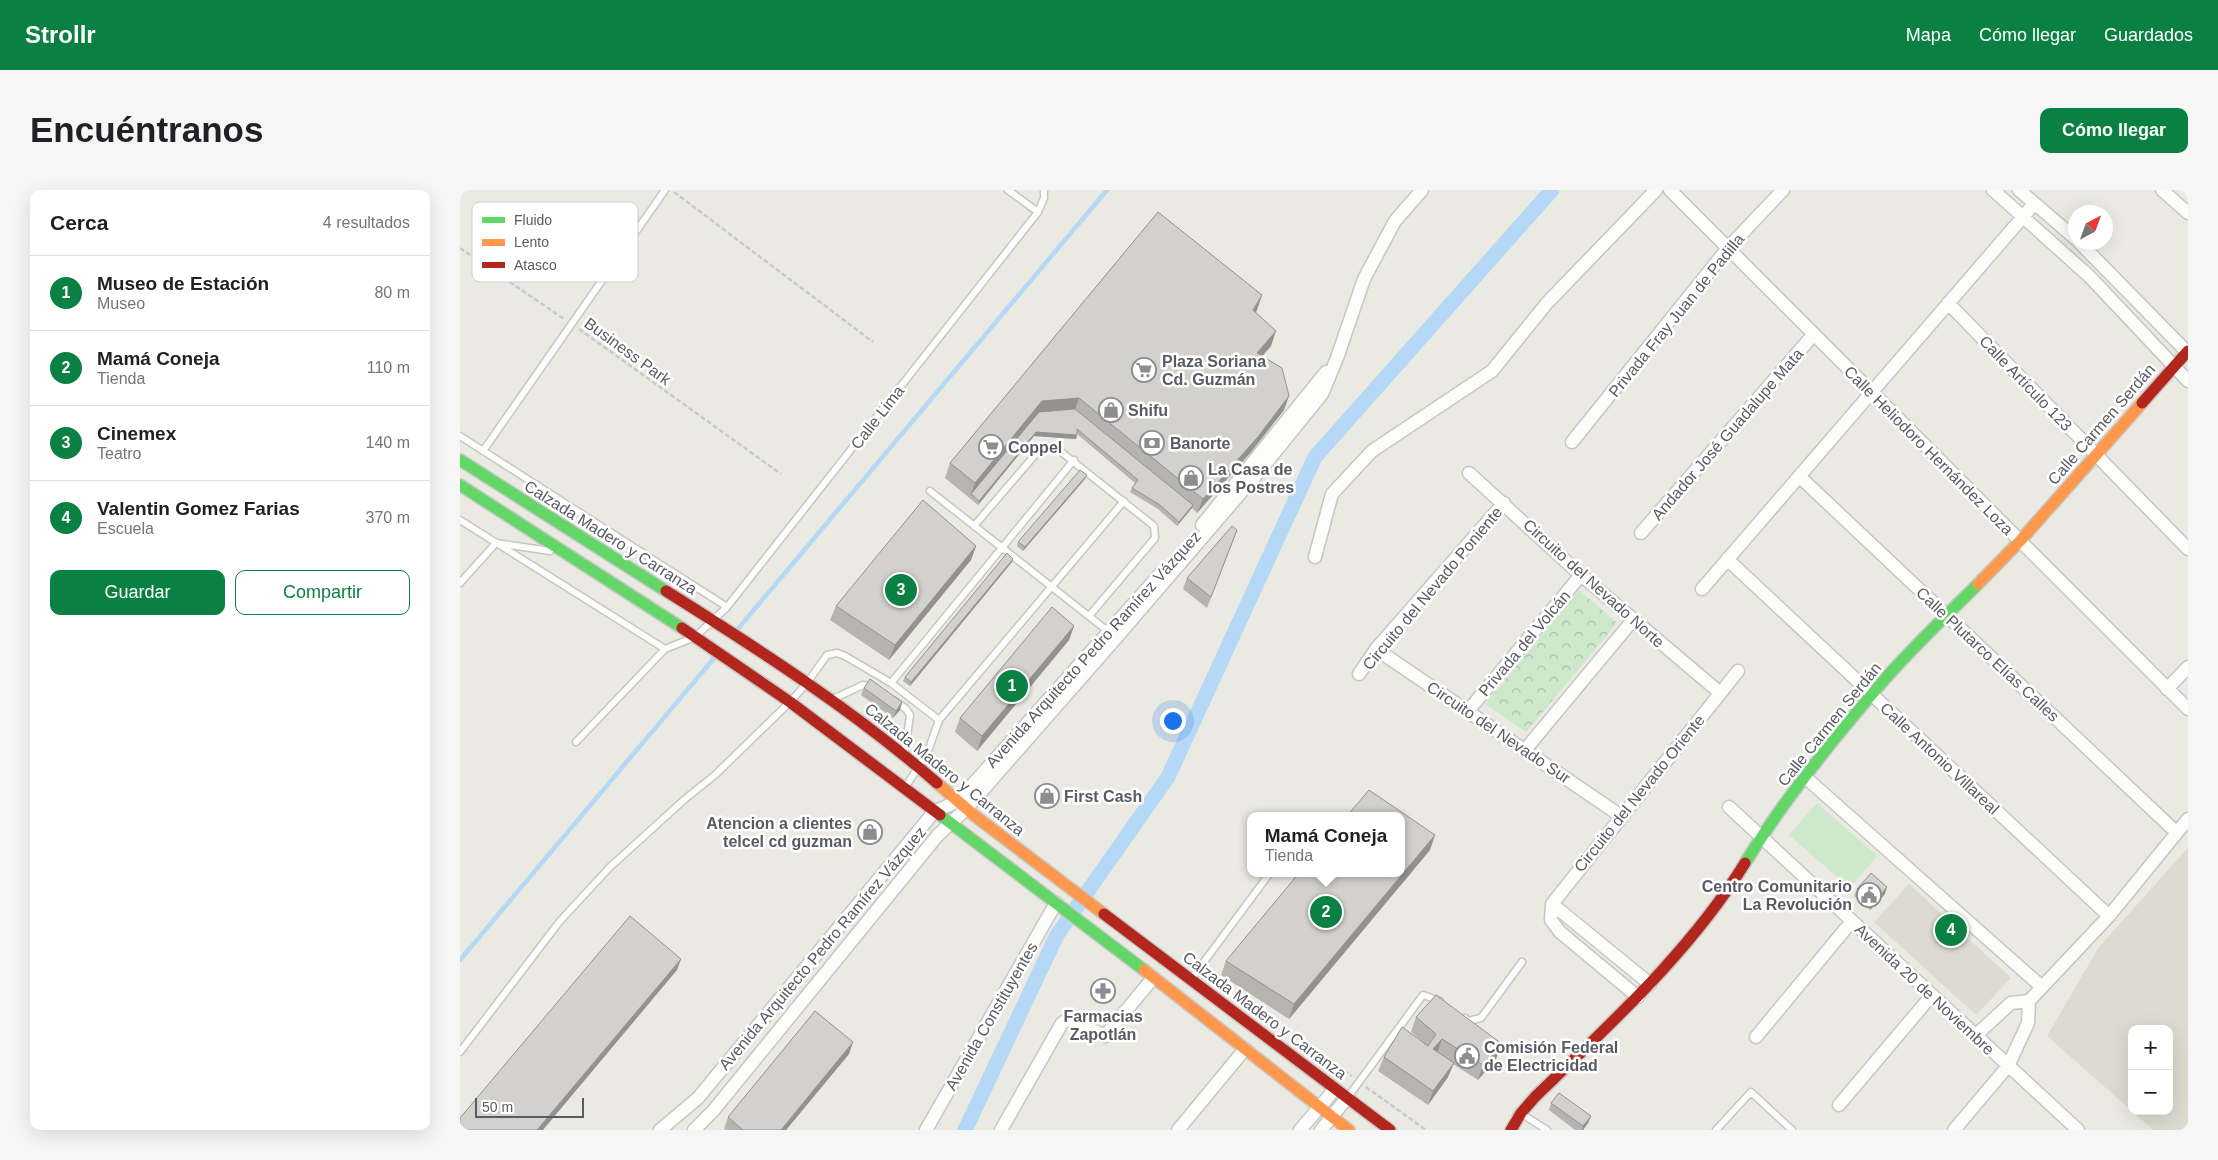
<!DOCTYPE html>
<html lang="es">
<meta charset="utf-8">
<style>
body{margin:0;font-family:Helvetica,sans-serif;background:#f6f6f6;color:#202124}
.controls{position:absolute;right:15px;bottom:15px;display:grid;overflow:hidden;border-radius:10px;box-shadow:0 5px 20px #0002}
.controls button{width:45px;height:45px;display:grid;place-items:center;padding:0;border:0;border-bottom:1px solid #e0e0e0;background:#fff;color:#202124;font:25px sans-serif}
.compass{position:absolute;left:1608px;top:15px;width:45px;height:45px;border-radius:50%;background:#fff;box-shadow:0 5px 20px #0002;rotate:41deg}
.scale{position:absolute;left:15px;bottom:12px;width:109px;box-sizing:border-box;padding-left:5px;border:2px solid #585c62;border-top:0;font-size:14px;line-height:18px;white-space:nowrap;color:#585c62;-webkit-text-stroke:4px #fff;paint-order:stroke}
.you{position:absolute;left:712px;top:530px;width:18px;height:18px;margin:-12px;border:4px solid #fff;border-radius:50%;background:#1a73e8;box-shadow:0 0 0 8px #1a73e833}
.badge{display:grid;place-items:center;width:32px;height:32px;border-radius:50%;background:#0b8043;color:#fff;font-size:16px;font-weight:700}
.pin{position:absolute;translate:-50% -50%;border:2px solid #fff;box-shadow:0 1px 5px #0006}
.popup{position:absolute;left:787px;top:622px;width:158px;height:65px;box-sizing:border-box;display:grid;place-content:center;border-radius:10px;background:#fff;filter:drop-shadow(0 1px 4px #0005);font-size:16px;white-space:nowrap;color:#757577}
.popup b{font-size:19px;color:#202124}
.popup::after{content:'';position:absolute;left:50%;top:100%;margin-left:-10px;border:10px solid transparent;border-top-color:#fff}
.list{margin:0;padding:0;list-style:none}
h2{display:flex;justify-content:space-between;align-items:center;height:65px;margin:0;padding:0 20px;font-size:21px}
h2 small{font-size:16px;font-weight:400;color:#757577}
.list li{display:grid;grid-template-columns:32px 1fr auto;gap:15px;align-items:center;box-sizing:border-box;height:75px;padding:0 20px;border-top:1px solid #e0e0e0}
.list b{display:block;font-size:19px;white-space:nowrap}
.list p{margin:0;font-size:16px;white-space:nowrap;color:#757577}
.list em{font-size:16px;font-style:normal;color:#757577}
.actions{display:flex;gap:10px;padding:15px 20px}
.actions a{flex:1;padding:11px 0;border:1px solid #0b8043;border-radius:10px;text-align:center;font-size:18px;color:#0b8043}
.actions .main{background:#0b8043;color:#fff}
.map{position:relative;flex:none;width:1728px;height:940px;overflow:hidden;border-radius:10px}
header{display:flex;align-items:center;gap:30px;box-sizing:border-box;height:70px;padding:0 25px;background:#0b8043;color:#fff}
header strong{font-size:24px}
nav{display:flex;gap:28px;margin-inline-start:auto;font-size:18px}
.intro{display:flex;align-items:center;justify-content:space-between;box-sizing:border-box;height:120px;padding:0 30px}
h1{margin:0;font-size:35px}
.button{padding:12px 22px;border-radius:10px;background:#0b8043;color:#fff;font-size:18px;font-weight:700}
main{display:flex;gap:30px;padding:0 30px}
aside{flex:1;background:#fff;border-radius:10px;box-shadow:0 5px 20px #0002}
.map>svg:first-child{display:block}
.education{fill:#dcdad1}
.green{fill:#cee8cc}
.forest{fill:url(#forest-crowns)}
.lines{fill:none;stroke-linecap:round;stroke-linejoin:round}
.stream{stroke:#b4d8f6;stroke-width:4.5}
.canal{stroke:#b4d8f6;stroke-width:15}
.lane-casing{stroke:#c6c7c5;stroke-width:9}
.street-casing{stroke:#c6c7c5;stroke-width:15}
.fast-casing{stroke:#c7c8c6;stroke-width:14}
.slow-casing{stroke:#c7c8c6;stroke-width:14}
.jam-casing{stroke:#c7c8c6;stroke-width:14}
.path{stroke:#c5ccc8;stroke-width:2.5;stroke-dasharray:5 2.5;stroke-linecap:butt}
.lane{stroke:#fcfcfb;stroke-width:6}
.street{stroke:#fcfcfb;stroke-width:12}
.fast{stroke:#63d668;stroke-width:11}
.slow{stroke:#ff974d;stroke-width:11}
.jam{stroke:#b3261e;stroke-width:11}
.wall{fill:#b5b4b1}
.shaded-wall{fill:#949290}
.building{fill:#d3d1ce;stroke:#949290}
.labels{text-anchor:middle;stroke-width:5;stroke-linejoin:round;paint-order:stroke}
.street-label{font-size:16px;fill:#585c62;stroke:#fff}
.poi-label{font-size:16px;font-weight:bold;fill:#585c62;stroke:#fff;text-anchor:start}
.key{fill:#fff;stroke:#cdced0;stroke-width:1}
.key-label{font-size:14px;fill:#585c62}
</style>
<header>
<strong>Strollr</strong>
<nav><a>Mapa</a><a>Cómo llegar</a><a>Guardados</a></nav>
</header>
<div class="intro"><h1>Encuéntranos</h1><a class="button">Cómo llegar</a></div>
<main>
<aside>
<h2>Cerca<small>4 resultados</small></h2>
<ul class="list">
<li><span class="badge">1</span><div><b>Museo de Estación</b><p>Museo</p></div><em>80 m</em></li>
<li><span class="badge">2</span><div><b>Mamá Coneja</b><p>Tienda</p></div><em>110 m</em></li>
<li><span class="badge">3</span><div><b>Cinemex</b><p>Teatro</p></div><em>140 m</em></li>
<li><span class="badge">4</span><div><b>Valentin Gomez Farias</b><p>Escuela</p></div><em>370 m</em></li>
</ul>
<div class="actions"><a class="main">Guardar</a><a>Compartir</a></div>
</aside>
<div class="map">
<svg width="1728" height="940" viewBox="0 0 1728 940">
<defs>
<pattern id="forest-crowns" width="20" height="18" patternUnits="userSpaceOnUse" patternTransform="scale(1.25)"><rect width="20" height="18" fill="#cee8cc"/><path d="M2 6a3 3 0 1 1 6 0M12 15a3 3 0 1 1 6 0" fill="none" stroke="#aabfa9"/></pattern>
</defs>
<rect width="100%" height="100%" fill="#eae9e2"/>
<path class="education" d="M1728,658v282h-35l-21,-19h37v-82h-37v82l-85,-75 52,-89z
M1449,694l102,94 -35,37 -102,-93z"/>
<path class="green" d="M1357,613l60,53 -27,32 -61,-53z"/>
<path class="forest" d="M1119,400l38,33 -91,109 -41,-28z"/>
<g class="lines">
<path class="stream" d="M277,440l370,-440
M0,770l255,-303"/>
<path class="canal" d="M505,940l92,-195 111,-158 147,-320 237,-267"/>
<defs>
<path id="lane" d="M548,0l30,22
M0,246l267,171
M23,261l182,-261
M470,301l179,141
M0,330l205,129 30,-12 32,-30 311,-395 6,-14v-8
M514,336l66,-77 5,-2h8l7,4 94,75 1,12 -66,78
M0,393l36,-40 54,8
M431,493l183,-223
M375,508l28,-13 9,1
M435,511l11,8 4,6 -5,36
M116,552l89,-93
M446,596l21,-32 12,-34 185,-219
M732,788l78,-105
M1005,828l3,3 13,-3 41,-56
M0,862l100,-131 50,-54 75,-68 30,-24 75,-73 17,-19 20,-28 10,-2 8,3 46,27 48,37
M888,907l75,-102 17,6
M1062,924l25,16
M1256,940l35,-38 41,38"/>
<path id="street" d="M1210,0l518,519
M1533,0l97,87 98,104
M1559,0l57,49
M1702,0l26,23
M1619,52l109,111
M1488,113l240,246
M1112,252l156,-194 55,-58
M1009,283l112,102 138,117
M1339,286l377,356
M742,335l124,-153
M1181,343l173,-199
M855,367l17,-63 40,-43 120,-80 55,-68 109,-113
M1267,369l382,357
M1242,399l332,-385
M916,459l245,167
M899,484l17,-25 128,-146
M1707,499l21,-22
M1008,521l113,-136
M1065,560l108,-130
M1345,587l237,210
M1269,617l349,323
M1092,714l98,80
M1178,807l-78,-65 -9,-12 1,-16 186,-233
M1515,846l36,-33 18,-2
M1296,847l96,-116
M1379,915l93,-110
M200,940l38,-32 236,-286 24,-11 203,-228
M234,940l19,-19 225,-276 29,-27 149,-170 146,-170 60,-74 15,-36 27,-79 31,-58 27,-31
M466,940l130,-227
M541,940l61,-107 7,-4 36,17 48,-58
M718,940l67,-81
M840,940l35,-41
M861,940l26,-32
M1494,940l54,-64 20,-43 1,-22 80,-85 79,-97"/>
<path id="fast" d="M0,270l206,131
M0,295l222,143
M480,625l204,155
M1285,673c40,-65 90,-126 140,-184 29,-33 62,-64 93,-95"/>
<path id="slow" d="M1518,394l42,-43 122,-138
M477,593l38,33 129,98
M684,780l205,160"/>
<path id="jam" d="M1682,213l46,-52
M206,401c94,59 187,119 271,192
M222,438l108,74 150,113
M644,724l286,216
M1051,940l10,-17 14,-16c75,-73 155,-145 210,-234"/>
</defs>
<use href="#lane" class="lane-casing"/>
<use href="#street" class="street-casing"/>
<use href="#fast" class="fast-casing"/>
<use href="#slow" class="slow-casing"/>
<use href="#jam" class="jam-casing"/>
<path class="path" d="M214,2l199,150
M0,58l104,71
M119,139l202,145
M811,828l81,58
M906,897l60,43"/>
<use href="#lane" class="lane"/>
<use href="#street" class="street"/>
<use href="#fast" class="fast"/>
<use href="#slow" class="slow"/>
<use href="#jam" class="jam"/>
</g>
<path class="wall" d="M698,22l99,98 -1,2 15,34 -9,10 22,54 -33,42 -54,61 -5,-5 -15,18 -19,-17 -28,-17 2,-4 3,-5 -58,-49 -1,5 -42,-3 -56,69 -33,-27 5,-15z
M625,289l-62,72 -6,-5 1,-4z
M777,340l-4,11 -26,67 -24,-19 4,-11z
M516,356l-5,14 -82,100 -59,-40 6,-14z
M553,369l-1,3 -102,124 -7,-5 2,-4z
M614,436l-5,14 -92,111 -22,-19 5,-14z
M404,498l38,14 -2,8 -7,8 -32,-23z
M970,660l-141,169 -68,-44 5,-14z
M1397,699l28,5 -15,16 -16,-14z
M956,827l80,42 -18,21 -25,-16 -5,13 -20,28 -50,-34 6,-14 38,-16 -11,-9z
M389,864l-63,76h-60l-2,-1 4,-12z
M1091,913l40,13 -3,7 -5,7h-8l-26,-20z"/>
<path class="shaded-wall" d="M802,105l-5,15 -9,14 5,-14z
M816,141l-5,15 -19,22 5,-15z
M829,206l-5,14 -33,42 -54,61 6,-14z
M619,208l-5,15 -37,2 -66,79 4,-11 67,-82z
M576,242l41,3 -1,4 -42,-3 -56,69 1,-4z
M627,285l-2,4 -62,72 2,-4z
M733,315l-1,3 -15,18 2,-4z
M516,356l-5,14 -82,100 6,-15z
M553,369l-1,3 -102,124 1,-4z
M614,436l-5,14 -92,111 5,-15z
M442,512l-2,8 -7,8 3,-7z
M975,645l-5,15 -141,169 5,-15z
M1427,697l-2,7 -15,16 3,-7z
M221,769l-4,11 -134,160h-6z
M982,849l-5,14 -4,-4z
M393,852l-4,12 -63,76h-5z
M1042,854l-6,15 -18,21 5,-15z
M994,873l-6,14 -20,28 5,-14z
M1131,926l-3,7 -5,7h-1l1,-4z"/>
<path class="building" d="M698,22l104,83 -9,15 23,21 -19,22 25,15 7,28 -32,42 -54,61 -124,-101 -37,3 -67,82 -25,-20z
M615,219l118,96 -14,17 -19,-17 -28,-17 6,-8 -61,-51v6l-41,-3 -57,69 -8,-7 68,-82z
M620,280l7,5 -62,72 -7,-5z
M463,310l53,46 -81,99 -59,-39z
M772,336l5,4 -26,67 -24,-19z
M547,363l6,6 -102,123 -6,-5z
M592,417l22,19 -92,110 -22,-18z
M410,489l32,23 -6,9 -32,-23z
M909,600l66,45 -141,169 -68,-43 73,-88h102v-57h-54z
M1411,683l16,14 -14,16 -16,-14z
M170,726l51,43 -144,171h-77v-12z
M976,805l66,49 -19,21 -41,-26 -9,10 21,14 -21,28 -49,-34 18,-30 26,19 8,-12 -20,-17z
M355,821l38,31 -72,88h-38l-15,-13z
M1099,903l32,23 -8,10 -32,-23z"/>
<defs>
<symbol id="supermarket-ring" viewBox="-11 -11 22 22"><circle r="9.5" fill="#fff" stroke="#8b8d8f" stroke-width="1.5"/><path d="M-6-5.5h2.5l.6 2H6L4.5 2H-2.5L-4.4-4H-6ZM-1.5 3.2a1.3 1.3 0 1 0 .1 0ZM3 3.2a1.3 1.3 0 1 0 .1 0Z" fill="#8b8d8f"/></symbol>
<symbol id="shop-ring" viewBox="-11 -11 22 22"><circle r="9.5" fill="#fff" stroke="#8b8d8f" stroke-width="1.5"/><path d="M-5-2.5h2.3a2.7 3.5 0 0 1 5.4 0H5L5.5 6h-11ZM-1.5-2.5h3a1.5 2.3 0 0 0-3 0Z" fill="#8b8d8f"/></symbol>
<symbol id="bank-ring" viewBox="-11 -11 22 22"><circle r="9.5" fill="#fff" stroke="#8b8d8f" stroke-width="1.5"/><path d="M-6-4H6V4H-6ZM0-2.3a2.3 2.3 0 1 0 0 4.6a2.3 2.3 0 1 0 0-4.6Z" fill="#8b8d8f"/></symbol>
<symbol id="civic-ring" viewBox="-11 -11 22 22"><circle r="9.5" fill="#fff" stroke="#8b8d8f" stroke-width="1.5"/><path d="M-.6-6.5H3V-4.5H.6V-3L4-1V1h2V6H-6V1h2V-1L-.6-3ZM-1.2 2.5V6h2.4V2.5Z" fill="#8b8d8f"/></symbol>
<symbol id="pharmacy-ring" viewBox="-11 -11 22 22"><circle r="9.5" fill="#fff" stroke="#8b8d8f" stroke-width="1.5"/><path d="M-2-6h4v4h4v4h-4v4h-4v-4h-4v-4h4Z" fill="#8b8d8f"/></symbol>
</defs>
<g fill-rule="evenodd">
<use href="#supermarket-ring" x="670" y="166" width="28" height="28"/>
<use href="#shop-ring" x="637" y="206" width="28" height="28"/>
<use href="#bank-ring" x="678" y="239" width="28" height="28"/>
<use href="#supermarket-ring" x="517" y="243" width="28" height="28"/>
<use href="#shop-ring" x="717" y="274" width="28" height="28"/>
<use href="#shop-ring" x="573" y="592" width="28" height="28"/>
<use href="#shop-ring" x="396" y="628" width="28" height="28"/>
<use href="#civic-ring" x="1395" y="691" width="28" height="28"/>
<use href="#pharmacy-ring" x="629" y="787" width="28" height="28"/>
<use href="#civic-ring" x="993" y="852" width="28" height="28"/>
</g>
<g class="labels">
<g class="street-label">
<text transform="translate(1216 125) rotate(-51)" y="6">Privada Fray Juan de Padilla</text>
<text transform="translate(168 161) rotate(36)" y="6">Business Park</text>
<text transform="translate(1566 193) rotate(46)" y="6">Calle Artículo 123</text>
<text transform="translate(417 227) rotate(-52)" y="6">Calle Lima</text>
<text transform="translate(1641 234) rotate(-49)" y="6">Calle Carmen Serdán</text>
<text transform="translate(1267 244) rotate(-49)" y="6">Andador José Guadalupe Mata</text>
<text transform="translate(1469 260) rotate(45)" y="6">Calle Heliodoro Hernández Loza</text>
<text transform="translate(151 347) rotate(32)" y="6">Calzada Madero y Carranza</text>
<text transform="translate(1134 393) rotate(42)" y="6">Circuito del Nevado Norte</text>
<text transform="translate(972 398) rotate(-50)" y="6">Circuito del Nevado Poniente</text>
<text transform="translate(1064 453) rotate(-50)" y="6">Privada del Volcán</text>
<text transform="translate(633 459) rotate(-48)" y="6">Avenida Arquitecto Pedro Ramírez Vázquez</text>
<text transform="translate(1528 464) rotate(43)" y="6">Calle Plutarco Elías Calles</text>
<text transform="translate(1369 534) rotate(-51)" y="6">Calle Carmen Serdán</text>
<text transform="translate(1039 542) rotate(34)" y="6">Circuito del Nevado Sur</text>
<text transform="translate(1480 568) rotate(43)" y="6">Calle Antonio Villareal</text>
<text transform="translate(485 579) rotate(39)" y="6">Calzada Madero y Carranza</text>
<text transform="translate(1179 603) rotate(-51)" y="6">Circuito del Nevado Oriente</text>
<text transform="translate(362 758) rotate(-50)" y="6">Avenida Arquitecto Pedro Ramírez Vázquez</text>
<text transform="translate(1465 799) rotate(43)" y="6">Avenida 20 de Noviembre</text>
<text transform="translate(805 825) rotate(37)" y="6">Calzada Madero y Carranza</text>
<text transform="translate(531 826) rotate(-60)" y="6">Avenida Constituyentes</text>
</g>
<g class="poi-label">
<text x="702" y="177">Plaza Soriana<tspan x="702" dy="18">Cd. Guzmán</tspan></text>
<text x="668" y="226">Shifu</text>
<text x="710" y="259">Banorte</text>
<text x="548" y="263">Coppel</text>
<text x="748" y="285">La Casa de<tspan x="748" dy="18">los Postres</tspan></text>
<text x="604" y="612">First Cash</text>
<text x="392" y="639" text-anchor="end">Atencion a clientes<tspan x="392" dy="18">telcel cd guzman</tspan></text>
<text x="1392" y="702" text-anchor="end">Centro Comunitario<tspan x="1392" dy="18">La Revolución</tspan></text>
<text x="643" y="832" text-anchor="middle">Farmacias<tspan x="643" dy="18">Zapotlán</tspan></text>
<text x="1024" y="863">Comisión Federal<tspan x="1024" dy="18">de Electricidad</tspan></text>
</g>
</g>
<rect x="12" y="12" width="166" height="80" rx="8" class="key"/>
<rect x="22" y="27" width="23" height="6" fill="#63d668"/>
<rect x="22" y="49" width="23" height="7" fill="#ff974d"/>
<rect x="22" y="72" width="23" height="6" fill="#b3261e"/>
<g class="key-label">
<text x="54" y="35">Fluido</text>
<text x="54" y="57">Lento</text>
<text x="54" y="80">Atasco</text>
</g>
</svg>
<div class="controls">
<button>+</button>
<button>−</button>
</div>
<svg class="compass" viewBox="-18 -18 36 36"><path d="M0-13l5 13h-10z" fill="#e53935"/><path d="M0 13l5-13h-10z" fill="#757577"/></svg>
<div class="scale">50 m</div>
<div class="you"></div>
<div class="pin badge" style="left:552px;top:496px">1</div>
<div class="pin badge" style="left:866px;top:722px">2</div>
<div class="popup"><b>Mamá Coneja</b>Tienda</div>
<div class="pin badge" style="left:441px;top:400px">3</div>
<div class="pin badge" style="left:1491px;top:740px">4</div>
</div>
</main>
